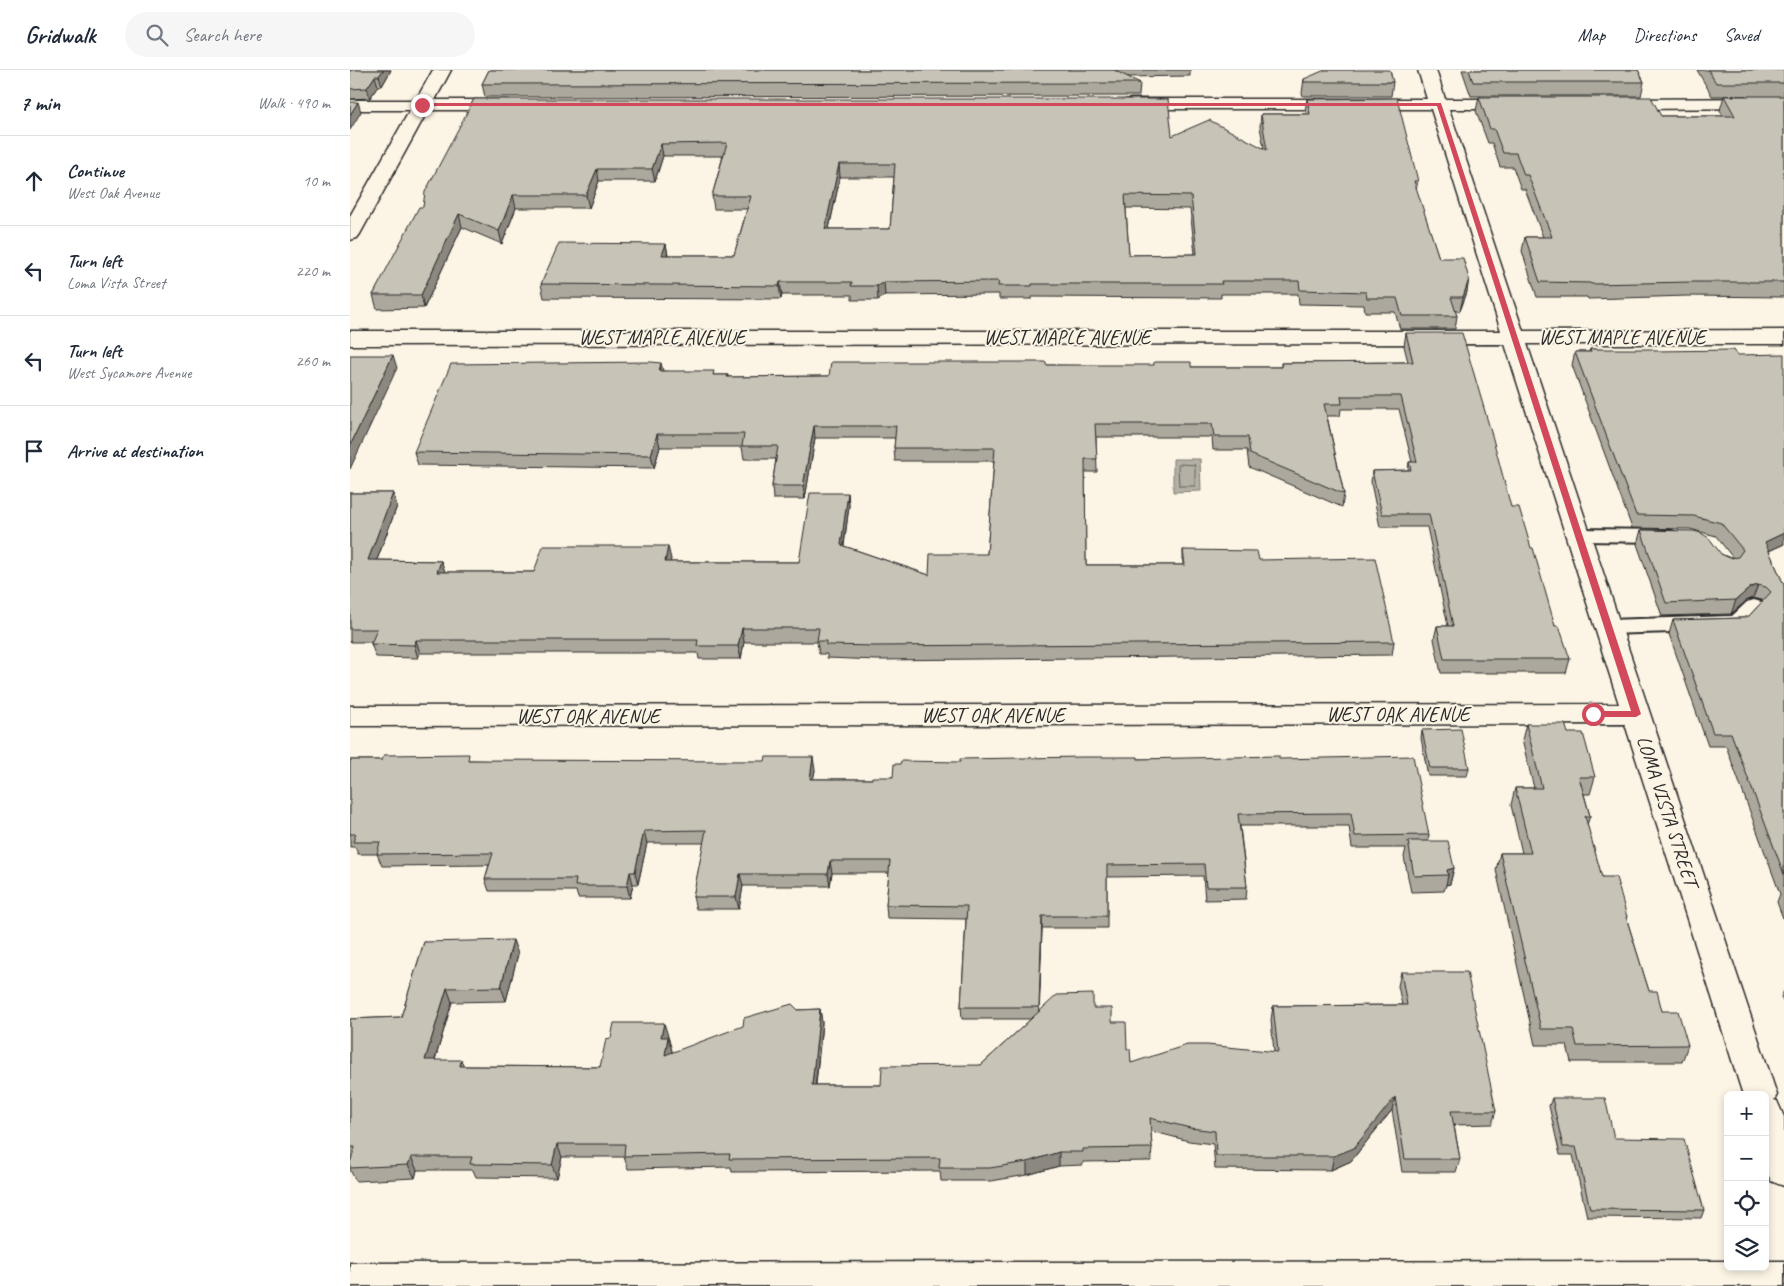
<!DOCTYPE html>
<meta charset="utf-8">
<style>
body{margin:0;font-family:Caveat,sans-serif;background:#f6f6f7;color:#1f2937}
.controls{position:absolute;right:15px;bottom:15px;display:grid;overflow:hidden;border-radius:8px;box-shadow:0 2px 8px #0003}
.controls button{width:45px;height:45px;display:grid;place-items:center;padding:0;border:0;border-bottom:1px solid #e0e1e3;background:#fff;color:#1f2937;font:25px sans-serif}
.stop{position:absolute;width:15px;height:15px;margin:-11px;border:4px solid #d1495b;border-radius:50%;background:#fff}
.stop.end{background:#d1495b;border-color:#fff;box-shadow:0 1px 5px #0008}
.list{margin:0;padding:0;list-style:none}
h2{display:flex;justify-content:space-between;align-items:center;height:65px;margin:0;padding:0 20px;font-size:21px}
h2 small{font-size:16px;font-weight:400;color:#747a83}
.list li{display:grid;grid-template-columns:32px 1fr auto;gap:15px;align-items:center;box-sizing:border-box;height:90px;padding:0 20px;border-top:1px solid #e0e1e3}
.list b{display:block;font-size:19px;white-space:nowrap}
.list p{margin:0;font-size:16px;white-space:nowrap;color:#747a83}
.list em{font-size:16px;font-style:normal;color:#747a83}
.icon{flex:none;width:28px;height:28px;fill:none;stroke:currentColor;stroke-width:2;stroke-linecap:round;stroke-linejoin:round}
.map{position:relative;flex:none;width:1434px;height:1216px;overflow:hidden}
header{display:flex;align-items:center;gap:30px;box-sizing:border-box;height:70px;padding:0 25px;background:#fff;border-bottom:1px solid #e0e1e3}
header strong{font-size:24px}
nav{display:flex;gap:28px;margin-inline-start:auto;font-size:18px}
.search{width:350px;height:45px;background:#f6f6f7;display:flex;align-items:center;gap:12px;box-sizing:border-box;padding:0 18px;border-radius:28px;color:#747a83;font-size:19px}
main{display:flex}
aside{flex:1;background:#fff}
.map>svg:first-child{display:block}
.water{fill:#b4b0a5;stroke:#7d7b74}
.lines{fill:none;stroke-linecap:round;stroke-linejoin:round}
.shore{stroke:#62605c;stroke-width:1}
.lane-casing{stroke:#2b2b2b;stroke-width:4}
.street-casing{stroke:#2b2b2b;stroke-width:3}
.lane{fill:#fcf5e5;fill-rule:evenodd}
.street{fill:#fcf5e5;fill-rule:evenodd}
.wall{fill:#aca89d;stroke:#2b2b2b;fill-rule:evenodd}
.shaded-wall{fill:#8c8880;stroke:#2b2b2b}
.building{fill:#c8c3b7;stroke:#2b2b2b;fill-rule:evenodd}
.route{fill:#d1495b}
.labels{text-anchor:middle;stroke-width:4;stroke-linejoin:round;paint-order:stroke}
.street-label{font-size:20px;fill:#2b2b2b;stroke:#fcf5e5}
</style>
<header>
<strong>Gridwalk</strong>
<div class="search"><svg class="icon" aria-label="search" viewBox="0 0 24 24"><circle cx="10" cy="10" r="6"/><path d="M15 15l6 6"/></svg>Search here</div>
<nav><a>Map</a><a>Directions</a><a>Saved</a></nav>
</header>
<main>
<aside>
<h2>7 min<small>Walk · 490 m</small></h2>
<ul class="list">
<li><svg class="icon" aria-label="ahead" viewBox="0 0 24 24"><path d="M12 20V5M6 11l6-6 6 6"/></svg><div><b>Continue</b><p>West Oak Avenue</p></div><em>10 m</em></li>
<li><svg class="icon" aria-label="left" viewBox="0 0 24 24"><path d="M17 20v-9H6M10 6l-5 5 5 5"/></svg><div><b>Turn left</b><p>Loma Vista Street</p></div><em>220 m</em></li>
<li><svg class="icon" aria-label="left" viewBox="0 0 24 24"><path d="M17 20v-9H6M10 6l-5 5 5 5"/></svg><div><b>Turn left</b><p>West Sycamore Avenue</p></div><em>260 m</em></li>
<li><svg class="icon" aria-label="arrive" viewBox="0 0 24 24"><path d="M6 21V4h12l-3 4 3 4H6"/></svg><div><b>Arrive at destination</b></div></li>
</ul>
</aside>
<div class="map">
<svg width="1434" height="1216" viewBox="0 0 1434 1216">
<rect width="100%" height="100%" fill="#fcf5e5"/>
<filter id="ink" filterUnits="userSpaceOnUse"><feTurbulence type="fractalNoise" baseFrequency=".02" numOctaves="2"/><feDisplacementMap in="SourceGraphic" scale="10" xChannelSelector="R" yChannelSelector="G"/><feConvolveMatrix kernelMatrix="1 2 1 2 8 2 1 2 1" color-interpolation-filters="sRGB"/></filter>
<g filter="url(#ink)">
<path class="water" d="M823,389h27l1,32 -28,1z"/>
<g class="lines">
<path class="shore" d="M831,394l14,1v21h-16l-1,-20z"/>
<defs>
<path id="lane" d="M1228,459l90,1 7,2 3,4 -3,4 -7,2 -90,-1 -7,-2 -3,-4 3,-4z
M1404,530l7,2 3,5 -20,21 -7,2 -129,4 -7,-2 -3,-5 3,-5 7,-2 124,-4 15,-14z"/>
<path id="street" d="M83,0h18l-16,30h73l6,1 3,4 -3,4 -6,1h-80l-68,124 -3,4 -7,2v-24l60,-106h-60v-10h66z
M1068,0h18l9,29h70l6,1 3,4 -3,4 -6,1h-66l74,222 261,-1v14h-257l250,751 -3,5 3,1 7,16v69l-13,-5 -6,-14v-72h-22l-118,-371 -1275,2v-20l1269,-2 -114,-360 -1155,1v-14h1151l-70,-222h-300l-6,-1 -3,-4 3,-4 6,-1h296z
M1434,28v10l-166,1 -6,-1 -3,-4 3,-4 6,-1z
M1378,1191v6h37v-6h19v25h-1434v-23z"/>
</defs>
<use href="#lane" class="lane-casing"/>
<use href="#street" class="street-casing"/>
<use href="#lane" class="lane"/>
<use href="#street" class="street"/>
</g>
<path class="wall" d="M0,0h41l-9,16h-4l-8,12 -20,1z
M139,0h701v6l-63,1 13,6 -1,13 -654,1 -3,-13z
M1112,0h176l6,12 -3,14h-170z
M1347,0h87v227l-96,-1 -100,3 -1,-2h-50l-15,-46 3,-14h18l-18,-48h-4l-8,-22h-13l-8,-24h-4l-12,-32 3,-14 182,19h62l-3,-6 4,-14h22h-34z
M954,9l89,3 -2,14h-88l-1,-3z
M124,29l698,37 92,12 -4,-21 1,-13h45l-1,-3 2,-12 111,82 -2,9 23,68 28,34 -7,19h-5l2,5 -2,13h-55l-5,-17h-30l-1,-7 -65,-1 -1,-10h-77v4l-189,-1v2h-33v-5l-114,1 -7,5h-26v-5h-70l-1,4 -237,-1 -3,-14 125,-40 2,11h66l13,-46h-33l-2,-13 11,-40h-60l-8,25h-56l-10,27h-73l-14,36 -40,-17 -38,81 -47,1 -4,-14 50,-88zM490,107h54l-4,52h-61zM776,138l64,1 5,45 -66,1z
M1056,263l105,174 44,119 15,33 -4,14h-125l-7,-34 3,-13h11l-21,-99h-47l-9,-44 1,-12 36,-1 1,-8h3l-13,-53h-58l-1,7h-13l17,78 -2,13 -93,-40 -2,-17h-34l-1,-13h-116l1,35h-12l1,93h97v-15l76,10 135,82 -2,13 -515,5 -50,-2v-4h-8l-2,-12h-73l-3,17h-42l-1,-6h-278l-2,5 -42,-1 -5,-13v-2h-20l-1,-1v-148h43l4,13 -20,54 64,1 4,11h89l137,-13 -1,3h129l49,-69 1,13 -5,40 85,29 58,-21 7,-93h-99l-1,-13 1,-10h-80l-10,61h-32l-1,-13 4,-27h-32l-2,-12h-82l-6,21 -236,-3 -4,-13 249,-81 52,4h13v2l101,-1 217,-11 145,2h90v-4l127,-1 -4,-16z
M1240,279l64,2 130,193 -15,7 15,34v336l-7,-19 3,-8 -54,-148h-18l-39,-112 4,-14 69,-2 7,-2 13,-14v-2l-9,-2 -7,3 -15,13 -69,2 -25,-72 4,-14 80,24 9,4h3l-17,-22 -26,-7 -58,-1 -60,-163 3,-13h14z
M1176,654l42,9 27,44 -5,17h-6l6,22 -3,9 15,52 25,40v3l22,71 13,20 26,34 -6,17h-111l-4,-17h-32l-39,-175 4,-17h22l-11,-48 4,-17h19l-12,-48z
M1072,660l47,38 -2,8h-39l-7,-38z
M788,689h141l150,76 -1,6 26,27 -4,16 -4,1 -2,6 -33,1 -7,-35 2,-9h-54l-3,-22h-109l7,61 -1,12 -41,1 -2,-24 -96,1v51h-65l-3,83 54,-3 19,14 15,27 4,14 143,-11 -3,-32 2,-14 129,-1 -4,-19 3,-14 95,139 -4,13 -38,1 6,34 -4,13h-54l-10,-62 -41,51 -20,9 -116,-1 -2,-25 -24,-3 -38,-10 1,17 -1,13 -68,1v3l-24,1 -32,9 -36,6h-50l-1,-10 -208,1 -1,-5 -103,2 -4,-12h-62l-5,21 -81,-1 -3,-7h-56l-2,8 -59,3 -6,-11 1,-10h-1v-141l51,-2 23,-75 94,12 -12,47 -54,1 -17,58 29,6 136,1 11,-29 53,-15 3,14h1l4,14v2l126,-43 22,-1 2,14 -6,62h65l100,-20 50,-46h-69l-1,-12 5,-88 -79,-1 -1,-13 3,-32h-57l-2,13h-87l-4,23h-43l-3,-12 11,-54h-57l-9,41h-5l-3,14h-52l-2,-7h-87l-4,-12 4,-14 -107,1 -5,-12h-19l-3,-7h-5v-87h121l344,10 -2,9h59l21,-2 67,-15z
M1434,921v13l-3,-7z
M1202,1028l62,40 90,72 -3,8 -114,-1 -14,-62h-13l-11,-49z"/>
<path class="shaded-wall" d="M33,0h8l-9,16 -3,-10z
M25,6l3,10 -8,12 -3,-10z
M8,32l3,10 -11,18v-15z
M311,74l2,12 -8,25 -3,-12z
M489,94l1,13 -14,65 -1,-13z
M247,99l2,12 -10,27 -3,-13z
M163,125l3,13 -14,36 -3,-13z
M109,144l3,13 -38,81 -3,-13z
M316,174l2,13 -6,-2z
M1119,209l-2,13 -7,19 3,-14z
M430,212l2,13 -1,4 -2,-13z
M534,212l1,13 -7,5 -1,-14z
M43,285l4,13 -47,101v-23z
M311,293l3,12 -5,-4z
M464,356l1,12 -10,61 -2,-13z
M307,364l3,13 -6,21 -3,-13z
M43,423l4,13 -25,67 -4,-13z
M498,423l1,13 -7,52 -1,-13z
M1434,463v11l-24,11 5,-13z
M318,476l3,13 -4,16 -2,-13z
M91,491l5,13 -9,-2z
M1408,515l-5,13 -7,3 -15,13 5,-14 15,-13z
M392,558l2,14 -3,17 -3,-13z
M66,570l4,13 -2,5 -4,-13z
M463,687l2,13 -4,22 -1,-13z
M294,761l3,12 -9,41 -3,-12z
M480,791l2,12 -2,13 -2,-12z
M1104,798l-4,16 -4,1 2,-10 -1,-5z
M280,802l3,12 -3,14 -3,-12z
M390,804l3,12 -4,23 -3,-12z
M692,846v12l-3,91v-12z
M163,870l5,14 -12,47 -5,-14z
M97,918l5,14 -21,71 -6,-13z
M470,939l2,14 -8,75 -2,-13z
M314,953l4,13 -3,15 -4,-14z
M318,967l4,14 -3,18 -4,-14z
M111,990l6,13 -7,-7z
M1045,1027l-3,13 -41,51 -20,9 3,-14z
M207,1074l5,13 -5,21 -5,-13z
M709,1082v14l-32,9v-13z
M61,1087l6,13 -2,8 -7,-13z"/>
<path class="building" d="M0,0h33l-4,6h-4l-8,12 -17,1z
M139,0h625l26,13 -658,1z
M975,0h65l3,12h-89v-3z
M1119,0h169l6,12h-171z
M1358,0h76v13h-68z
M1374,26h60v186h-92l-101,2 -1,-1 -50,-1 -15,-45h27l-24,-62h-4l-8,-22h-13l-9,-24h-4l-11,-32h172l10,19h74z
M1047,28l21,83h-4l25,77h24l6,21 -6,18h-12l6,19h-55l-5,-18h-30l-1,-6 -66,-2 -1,-9h-78l1,3h-190v2h-34l1,-5 -115,1 -7,4h-26l1,-4h-72l-1,4 -238,-2 18,-41 107,1 -4,11h72l17,-59h-39l15,-53 -66,1 -9,25h-55l-11,26h-73l-14,36 -40,-17 -38,81h-48l46,-88h4l2,-15 49,-93h694l4,37 37,-16 58,30 -6,-36h49l-3,-15zM489,94h56l-5,65h-65zM775,125l66,1 6,58 -68,1z
M0,32h8l-8,13z
M1056,263h56l31,106 18,68h8l12,41h2l22,78h4l11,33h-126l-7,-33h16l-24,-112h-47l-10,-43 39,-1 -2,-8h8l-16,-66h-60l1,8h-18l20,90 -94,-40 -2,-17h-34l-2,-13h-117l2,35h-12l1,106h99l-2,-15 74,1 2,9 116,-2 19,84 -518,4 -50,-1v-4h-9l2,-13h-77l-4,18h-41l1,-6h-282l-2,5 -43,-1 6,-15h-27v-136h43l-25,67 73,1 -4,11h97l9,-26h125l-3,16h134l11,-69h38l-7,52 88,30 1,-21h57l8,-106h-101l2,-22h-82l-11,60h-31l6,-40h-36l2,-12h-87l-6,21 -237,-3 37,-88 200,-2 10,1 -2,8h55l-1,4h15l-1,2 102,-1 2,-14h215v3h108v-3h37v5h91l-1,-4 132,-1z
M1240,279h63l1,2 80,-1 3,5 47,-1v179l-19,9 19,43v289l-53,-141h-18l-40,-113 69,-2 7,-2 22,-24 -5,-5 -8,-2 -7,2 -15,13 -70,3 -25,-73 53,1 7,2 8,5 12,16 9,4 8,-1 5,-7 -22,-27 -27,-7 -58,-1 -61,-163h16z
M0,285h43l-43,91z
M1176,654h39l3,9h15l12,44h-16l11,39h-5l17,61h14l11,40h-1l23,74h8l5,20h16l10,34 -111,1 -4,-17h-32l-41,-176h31l-16,-65h27z
M1111,659l8,39h-39l-8,-38z
M119,684l-1,6 297,1 1,-4h47l-3,22h62v-2h21l1,-13h6l1,-3 59,1v-3l123,-2h55v2l141,-3v3l134,-3 16,79 -74,1 -4,-23 -113,1 9,73h-41l-2,-23 -97,1v51h-65l-3,91h-78l6,-101 -81,-1 4,-44h-60l-2,13h-88l-4,23h-43l13,-67 -62,1 -9,41h-5l-3,14h-52l1,-7h-91l8,-26 -116,1 3,-12h-27l3,-8h-6v-74h32l2,-5z
M1058,771h40l6,27 -7,2 1,5 -34,1z
M163,870l-12,47 -54,1 -22,72h36l-1,6 140,1 6,-28 5,-1 3,-15h50l-3,14h7l-3,18 78,-29 1,-8 48,-14 6,6 22,-1 -8,76h69l1,-19 99,-1 76,-70 36,-1v14h19v14h14l1,27h3l1,14 56,-18h20l71,7 -5,-46 134,-1 -6,-33h66l29,139h-45l9,48h-55l-10,-62 -41,51 -20,8h-118l-1,-25 -25,-3 -40,-10 2,30 -69,1v3h-24l-32,10 -37,6h-51l1,-10 -211,1 1,-5 -106,2 1,-12h-68l-5,21 -82,-1 2,-7h-61l-3,8 -58,3v-5l5,-16h-5v-128l51,-2 23,-75z
M1202,1028h53l9,40 70,1 20,71 -114,-1 -14,-62h-13z"/>
</g>
<path class="route" d="M72,33h1019l200,611 -5,3h-43l-4,-3 4,-3h38l-194,-605h-1017z"/>
<g class="labels">
<g class="street-label">
<text x="312" y="274">WEST MAPLE AVENUE</text>
<text x="717" y="274">WEST MAPLE AVENUE</text>
<text x="1272" y="274">WEST MAPLE AVENUE</text>
<text x="1048" y="651">WEST OAK AVENUE</text>
<text x="643" y="652">WEST OAK AVENUE</text>
<text x="238" y="653">WEST OAK AVENUE</text>
<text transform="translate(1318 741) rotate(72)" y="7">LOMA VISTA STREET</text>
</g>
</g>
</svg>
<div class="controls">
<button>+</button>
<button>−</button>
<button><svg class="icon" aria-label="locate" viewBox="0 0 24 24"><circle cx="12" cy="12" r="6"/><path d="M12 2v4M12 18v4M2 12h4M18 12h4"/></svg></button>
<button><svg class="icon" aria-label="layers" viewBox="0 0 24 24"><path d="M12 4l9 5-9 5-9-5zM3 14l9 5 9-5"/></svg></button>
</div>
<div class="stop" style="left:1243px;top:644px"></div>
<div class="stop end" style="left:72px;top:35px"></div>
</div>
</main>
